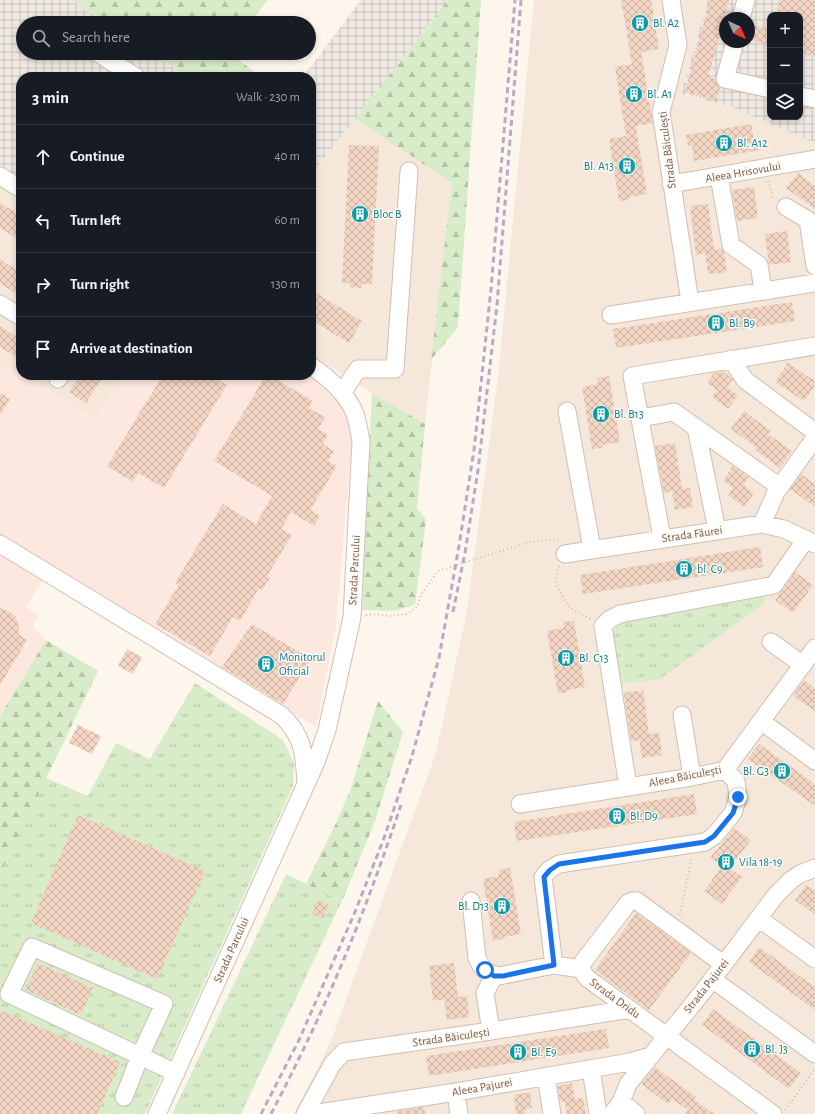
<!DOCTYPE html>
<meta charset="utf-8">
<style>
body{margin:0;font-family:"Alegreya Sans",sans-serif;background:#242831;color:#f1f3f6}
.controls{position:absolute;right:12px;top:12px;display:grid;overflow:hidden;border-radius:8px;box-shadow:0 2px 6px #0003}
.controls button{width:36px;height:36px;display:grid;place-items:center;padding:0;border:0;border-bottom:1px solid #363941;background:#171b24;color:#f1f3f6;font:20px sans-serif}
.compass{position:absolute;left:719px;top:12px;width:36px;height:36px;border-radius:50%;background:#171b24;box-shadow:0 2px 6px #0003;rotate:135deg}
.stop{position:absolute;width:12px;height:12px;margin:-9px;border:3px solid #1a73e8;border-radius:50%;background:#fff}
.stop.end{background:#1a73e8;border-color:#fff;box-shadow:0 1px 4px #0008}
.list{margin:0;padding:0;list-style:none}
h2{display:flex;justify-content:space-between;align-items:center;height:52px;margin:0;padding:0 16px;font-size:17px}
h2 small{font-size:13px;font-weight:400;color:#9ea1a6}
.list li{display:grid;grid-template-columns:26px 1fr auto;gap:12px;align-items:center;box-sizing:border-box;height:64px;padding:0 16px;border-top:1px solid #363941}
.list b{display:block;font-size:15px;white-space:nowrap}
.list em{font-size:13px;font-style:normal;color:#9ea1a6}
.icon{flex:none;width:22px;height:22px;fill:none;stroke:currentColor;stroke-width:2;stroke-linecap:round;stroke-linejoin:round}
.map{position:relative;flex:none;width:815px;height:1114px;overflow:hidden}
.search{position:absolute;background:#171b24;box-shadow:0 2px 6px #0003;left:16px;top:16px;width:300px;height:44px;display:flex;align-items:center;gap:10px;box-sizing:border-box;padding:0 14px;border-radius:22px;color:#9ea1a6;font-size:15px}
.panel{position:absolute;background:#171b24;box-shadow:0 2px 6px #0003;left:16px;top:72px;width:300px;height:308px;border-radius:16px}
.map>svg:first-child{display:block}
.residential{fill:#f5e8da}
.commercial{fill:#fde8e0}
.industrial{fill:url(#industrial-grid);fill-rule:evenodd}
.grass{fill:url(#grass-tufts)}
.forest{fill:url(#forest-firs)}
.building{fill:url(#building-cross-hatch)}
.lines{fill:none;stroke-linecap:round;stroke-linejoin:round}
.minor-casing{stroke:#d1beb0;stroke-width:19}
.path{stroke:#d9b8a5;stroke-width:2;stroke-dasharray:1 3;stroke-linecap:butt}
.minor{stroke:#fff;stroke-width:17}
.rail{stroke:#b9a8c9;stroke-width:3;stroke-dasharray:6 4;stroke-linecap:butt}
.route{stroke:#1a73e8;stroke-width:5}
.labels{text-anchor:middle;stroke-width:3;stroke-linejoin:round;paint-order:stroke}
.culture-label{font-size:12px;fill:#0d838f;stroke:#fffaf3;text-anchor:start}
.street-label{font-size:12px;fill:#7a5c4d;stroke:#fffaf3}
</style>
<div class="map">
<svg width="815" height="1114" viewBox="0 0 815 1114">
<defs>
<pattern id="industrial-grid" width="8" height="8" patternUnits="userSpaceOnUse"><rect width="8" height="8" fill="#efe9e4"/><path d="M0 4h8M4 0v8" fill="none" stroke="#c7c0bb"/></pattern>
<pattern id="grass-tufts" width="24" height="20" patternUnits="userSpaceOnUse"><rect width="24" height="20" fill="#d8ecc9"/><path d="M3 7l-1-3M5 7V3M7 7l1-3M15 17l-1-3M17 17v-4M19 17l1-3" fill="none" stroke="#b4c2a5"/></pattern>
<pattern id="forest-firs" width="22" height="20" patternUnits="userSpaceOnUse"><rect width="22" height="20" fill="#d8ecc9"/><path d="M5 1l3.5 6h-7zM16 11l3.5 6h-7z" fill="#b4c2a5"/></pattern>
<pattern id="building-cross-hatch" width="8" height="8" patternUnits="userSpaceOnUse"><rect width="8" height="8" fill="#f3d5c3"/><path d="M0 0l8 8M0 8l8-8" fill="none" stroke="#cab0a1"/></pattern>
</defs>
<rect width="100%" height="100%" fill="#fdf6ec"/>
<path class="residential" d="M534,0h174l-27,94 51,13 78,34h5v973h-521l37,-73 105,-288 31,-142 31,-234z
M355,119l97,64 -27,241 -53,-31 -61,-38v-180z
M0,187l21,13v174l-21,-13z
M23,375h100l-28,44z"/>
<path class="commercial" d="M0,361l94,58 29,-44h183l9,6 26,24 12,24 -17,197 -20,101 -266,-160 -24,40 13,9 -6,11 13,13 -46,76z"/>
<path class="industrial" d="M0,0h71l35,23h-83v30h128l36,24h-166v112l-21,-13z
M361,0h87l-137,175v-98h-8z
M708,0h107v141h-5l-78,-34 -51,-13zM770,15h30v102h-30zM725,18h24v24h-24z"/>
<path class="grass" d="M765,596v7l-105,76 -41,5 -6,-46 3,-11 9,-5z
M195,683l88,57 11,23 -1,23 -148,328h-145v-240l46,-96 42,18 28,-53 34,16z
M286,874l56,27 -101,213h-69z"/>
<path class="forest" d="M71,0h197l-19,23h-143z
M448,0h33l-23,327 -27,33 21,-177 -97,-64z
M151,53h79l31,24h-74z
M372,393l53,31 -8,84 9,12 -11,85 -22,6 -31,-1z
M46,640l52,31 -98,203v-158z
M378,701l25,31 -29,92 -32,77 -36,-17 30,-61 14,-32z"/>
<path class="building" d="M621,0h30l8,49 -18,3 12,71 -17,3v2l11,66 -18,3 1,3 -11,1 -10,-62 17,-3 -11,-69 17,-3z
M710,0h19l-4,15h-6l6,2 -17,60 7,2 3,7 2,2 -3,13 -32,-9z
M780,0h35v57l-15,-4v-38h-25z
M749,24l21,6v15l-21,-6z
M751,124l3,16 5,-1 2,11 -67,11 -2,-16 -4,1 -2,-11z
M349,145l30,1 -7,138h-10l-1,4 -11,-1v-4h-8z
M798,173l17,13v23l-29,-21z
M754,187l4,31 -21,3 -5,-31z
M0,203l21,13v25l-21,-13z
M708,204l6,46 8,-1 2,3 3,20 -19,2 -3,-21 -9,2 -6,-49z
M787,231l4,31 -22,3 -4,-31z
M0,259l21,14v24l-21,-14z
M311,290l51,31 -13,22 -38,-23z
M792,302l3,19 -179,27 -3,-19z
M0,326l21,13v21l-21,-13z
M788,363l27,18v4l-11,16 -29,-19z
M722,371l11,8 -6,8 11,8 -10,14 -16,-12 5,-7 -10,-7 7,-10z
M80,375h24l-18,28 -17,-11z
M163,375h47l17,10 -63,103 -26,-15 -5,9 -26,-16z
M266,375h3l44,26 -4,7 16,9 -7,12 10,6 -5,9 11,7 -6,10 9,5 -27,44 10,6 -6,10 -23,-14 -10,17 11,6 -25,41 3,2 -8,12 -3,-2 -19,33 -7,-4 -23,39 -55,-32 24,-39 -4,-2 48,-79 33,20 16,-28 -58,-35z
M609,376l11,66 -18,3v3l-10,1 -10,-62 16,-3 -1,-6z
M0,393l10,6 -10,16z
M744,411l27,20 -3,3 24,17 -12,17 -25,-18 2,-2 -26,-19z
M675,443l7,46 8,-1 3,19 -18,3 -3,-19 -8,2 -9,-47z
M733,466l16,11 -6,8 11,8 -10,14 -16,-12 5,-7 -10,-7z
M801,474l14,10v23l-25,-18z
M760,547l3,20 -180,27 -3,-19z
M795,572l18,13 -20,28 -18,-13z
M0,608l10,4 5,4 2,4 2,7v8l8,5 -27,45z
M574,621l11,66 -18,3 1,2 -10,2 -11,-63 17,-3 -1,-6z
M252,624l59,35 -28,45 -61,-37z
M127,649l15,8 -9,17 -15,-8z
M804,680l11,8v23l-22,-15z
M643,690l6,44 10,-1 3,22 -20,3 -3,-18 -8,1 -7,-48z
M78,725l23,11 -9,18 -23,-11z
M759,744l56,40v22l-67,-47z
M694,794l3,20 -180,27 -3,-19z
M78,815l127,56 -48,108 -126,-56z
M734,828l17,12 -21,28 12,9 -20,27 -18,-13 18,-25 -12,-8z
M510,868l11,66 -18,3v2l-10,2 -10,-62 16,-3 -1,-6z
M806,885l9,6v24l-20,-15z
M319,900l10,5 -6,14 -11,-5z
M636,913l55,40 -42,57 -54,-40z
M759,947l56,40v23l-66,-48z
M38,963l55,25 -12,27 -55,-25z
M454,963l4,34 9,-1 2,21 -22,3 -3,-21 -11,2 -4,-35z
M713,1009l88,64 -12,16 -87,-64z
M0,1010l120,52 -23,52h-97z
M606,1029l3,19 -180,28 -3,-20z
M655,1067l41,30 -2,3 21,14h-30l3,-4 -16,-11 -4,5 -27,-20z
M572,1083l3,16 8,-1 3,16h-19l-3,-13 -4,1 -2,-16z
M530,1092l2,16 -7,1 1,5h-10l-2,-19z
M424,1107l1,7h-28v-3z"/>
<g class="lines">
<defs>
<path id="minor" d="M671,0l7,45 -17,67 29,190
M741,18l5,-18
M735,42l-10,37 45,10
M98,53l38,24
M800,96l15,3
M0,176l21,13
M719,176l12,69 28,20 4,25
M671,184l144,-25
M786,207l22,13 7,46
M0,304l21,13
M611,315l204,-32
M731,359l14,21 70,52
M58,379l3,-4
M343,392l15,-23h37l14,-198
M567,411l25,138
M640,418l34,-6 106,75
M696,428l21,102
M762,524l14,-32 39,-54
M662,538l-30,-162 183,-30
M0,544l281,171c23,21 23,39 25,68
M565,554l197,-30 22,5 31,15
M771,642l32,23
M682,715l10,62
M761,721l54,40
M628,787l-25,-161 7,-7 10,-5 154,-29 32,-46
M520,804l172,-27 33,-7 90,-122
M471,901l6,57c4,10 11,17 22,18l55,-11 28,4
M758,918l57,41
M723,964l-86,-63h-5l-4,2 -45,59c-3,5 0,11 4,16l186,136
M554,965l-11,-88 6,-7 10,-6 146,-22 9,-6 19,-23 5,-16 -2,-16 -11,-11
M712,979l103,75
M491,1031l-6,-38 9,-17
M591,1069l7,45
M546,1076l6,38
M456,1092l3,22
M124,1097l16,-41 24,-52 -132,-57 -23,47 167,79
M157,1114l159,-352 11,-32 25,-113 9,-176c-2,-9 -3,-19 -6,-27 -8,-21 -26,-36 -44,-48
M305,1114l28,-51 11,-11 147,-21 139,-22
M312,1114l144,-22 174,-30 21,-6
M612,1114l9,-12
M636,1114l-15,-12 7,-18 77,-95 71,-94 15,-15 9,-6 15,-6"/>
</defs>
<use href="#minor" class="minor-casing"/>
<path class="path" d="M768,181l5,16 2,2
M559,566l-2,6 -1,12 8,15 6,9 22,12
M366,615l11,-1 13,2 17,-2 10,-7 4,-12 17,-24 91,-29 24,-3 8,2
M680,915l12,-58
M785,1110l30,-41"/>
<use href="#minor" class="minor"/>
<path class="rail" d="M453,612l12,-59 13,-83 19,-165 24,-305
M261,1114l38,-74 56,-128 29,-74 28,-82 27,-98 20,-112 15,-96 17,-161 24,-289
M271,1114c12,-23 24,-47 35,-70 37,-77 68,-158 95,-239"/>
</g>
<g class="lines">
<path class="route" d="M485,970l9,6h9l51,-11 -10,-88 6,-7 9,-6 146,-22 9,-6 19,-23 5,-16"/>
</g>
<defs>
<symbol id="building-disc" viewBox="-11 -11 22 22"><circle r="9.5" fill="#0f9aa8" stroke="#fffaf3"/><path d="M-4-6H4V6H1V3H-1V6H-4ZM-2.5-4.3h1.7v1.8h-1.7ZM.8-4.3h1.7v1.8H.8ZM-2.5-1h1.7V.8h-1.7ZM.8-1h1.7V.8H.8Z" fill="#fff"/></symbol>
</defs>
<g fill-rule="evenodd">
<use href="#building-disc" x="630" y="13" width="20" height="20"/>
<use href="#building-disc" x="624" y="84" width="20" height="20"/>
<use href="#building-disc" x="714" y="133" width="20" height="20"/>
<use href="#building-disc" x="617" y="156" width="20" height="20"/>
<use href="#building-disc" x="350" y="204" width="20" height="20"/>
<use href="#building-disc" x="706" y="313" width="20" height="20"/>
<use href="#building-disc" x="591" y="404" width="20" height="20"/>
<use href="#building-disc" x="674" y="559" width="20" height="20"/>
<use href="#building-disc" x="556" y="648" width="20" height="20"/>
<use href="#building-disc" x="256" y="654" width="20" height="20"/>
<use href="#building-disc" x="772" y="761" width="20" height="20"/>
<use href="#building-disc" x="607" y="806" width="20" height="20"/>
<use href="#building-disc" x="716" y="852" width="20" height="20"/>
<use href="#building-disc" x="492" y="896" width="20" height="20"/>
<use href="#building-disc" x="742" y="1039" width="20" height="20"/>
<use href="#building-disc" x="508" y="1042" width="20" height="20"/>
</g>
<g class="labels">
<g class="culture-label">
<text x="653" y="27">Bl. A2</text>
<text x="647" y="98">Bl. A1</text>
<text x="737" y="147">Bl. A12</text>
<text x="614" y="170" text-anchor="end">Bl. A13</text>
<text x="373" y="218">Bloc B</text>
<text x="729" y="327">Bl. B9</text>
<text x="614" y="418">Bl. B13</text>
<text x="697" y="573">bl. C9</text>
<text x="279" y="661">Monitorul<tspan x="279" dy="14">Oficial</tspan></text>
<text x="579" y="662">Bl. C13</text>
<text x="769" y="775" text-anchor="end">Bl. G3</text>
<text x="630" y="820">Bl. D9</text>
<text x="739" y="866">Vila 18-19</text>
<text x="489" y="910" text-anchor="end">Bl. D13</text>
<text x="765" y="1053">Bl. J3</text>
<text x="531" y="1056">Bl. E9</text>
</g>
<g class="street-label">
<text transform="translate(667 150) rotate(-97)" y="4">Strada Băiculești</text>
<text transform="translate(743 172) rotate(-10)" y="4">Aleea Hrisovului</text>
<text transform="translate(692 534) rotate(-8)" y="4">Strada Făurei</text>
<text transform="translate(354 570) rotate(-87)" y="4">Strada Parcului</text>
<text transform="translate(685 776) rotate(-11)" y="4">Aleea Băiculești</text>
<text transform="translate(231 950) rotate(-66)" y="4">Strada Parcului</text>
<text transform="translate(706 986) rotate(-52)" y="4">Strada Pajurei</text>
<text transform="translate(615 998) rotate(36)" y="4">Strada Dridu</text>
<text transform="translate(451 1037) rotate(-8)" y="4">Strada Băiculești</text>
<text transform="translate(482 1087) rotate(-10)" y="4">Aleea Pajurei</text>
</g>
</g>
</svg>
<div class="controls">
<button>+</button>
<button>−</button>
<button><svg class="icon" aria-label="layers" viewBox="0 0 24 24"><path d="M12 4l9 5-9 5-9-5zM3 14l9 5 9-5"/></svg></button>
</div>
<svg class="compass" viewBox="-18 -18 36 36"><path d="M0-13l5 13h-10z" fill="#e53935"/><path d="M0 13l5-13h-10z" fill="#9ea1a6"/></svg>
<div class="stop" style="left:485px;top:970px"></div>
<div class="stop end" style="left:738px;top:797px"></div>
<div class="search"><svg class="icon" aria-label="search" viewBox="0 0 24 24"><circle cx="10" cy="10" r="6"/><path d="M15 15l6 6"/></svg>Search here</div>
<section class="panel">
<h2>3 min<small>Walk · 230 m</small></h2>
<ul class="list">
<li><svg class="icon" aria-label="ahead" viewBox="0 0 24 24"><path d="M12 20V5M6 11l6-6 6 6"/></svg><div><b>Continue</b></div><em>40 m</em></li>
<li><svg class="icon" aria-label="left" viewBox="0 0 24 24"><path d="M17 20v-9H6M10 6l-5 5 5 5"/></svg><div><b>Turn left</b></div><em>60 m</em></li>
<li><svg class="icon" aria-label="right" viewBox="0 0 24 24"><path d="M7 20v-9h11M14 6l5 5-5 5"/></svg><div><b>Turn right</b></div><em>130 m</em></li>
<li><svg class="icon" aria-label="arrive" viewBox="0 0 24 24"><path d="M6 21V4h12l-3 4 3 4H6"/></svg><div><b>Arrive at destination</b></div></li>
</ul>
</section>
</div>
